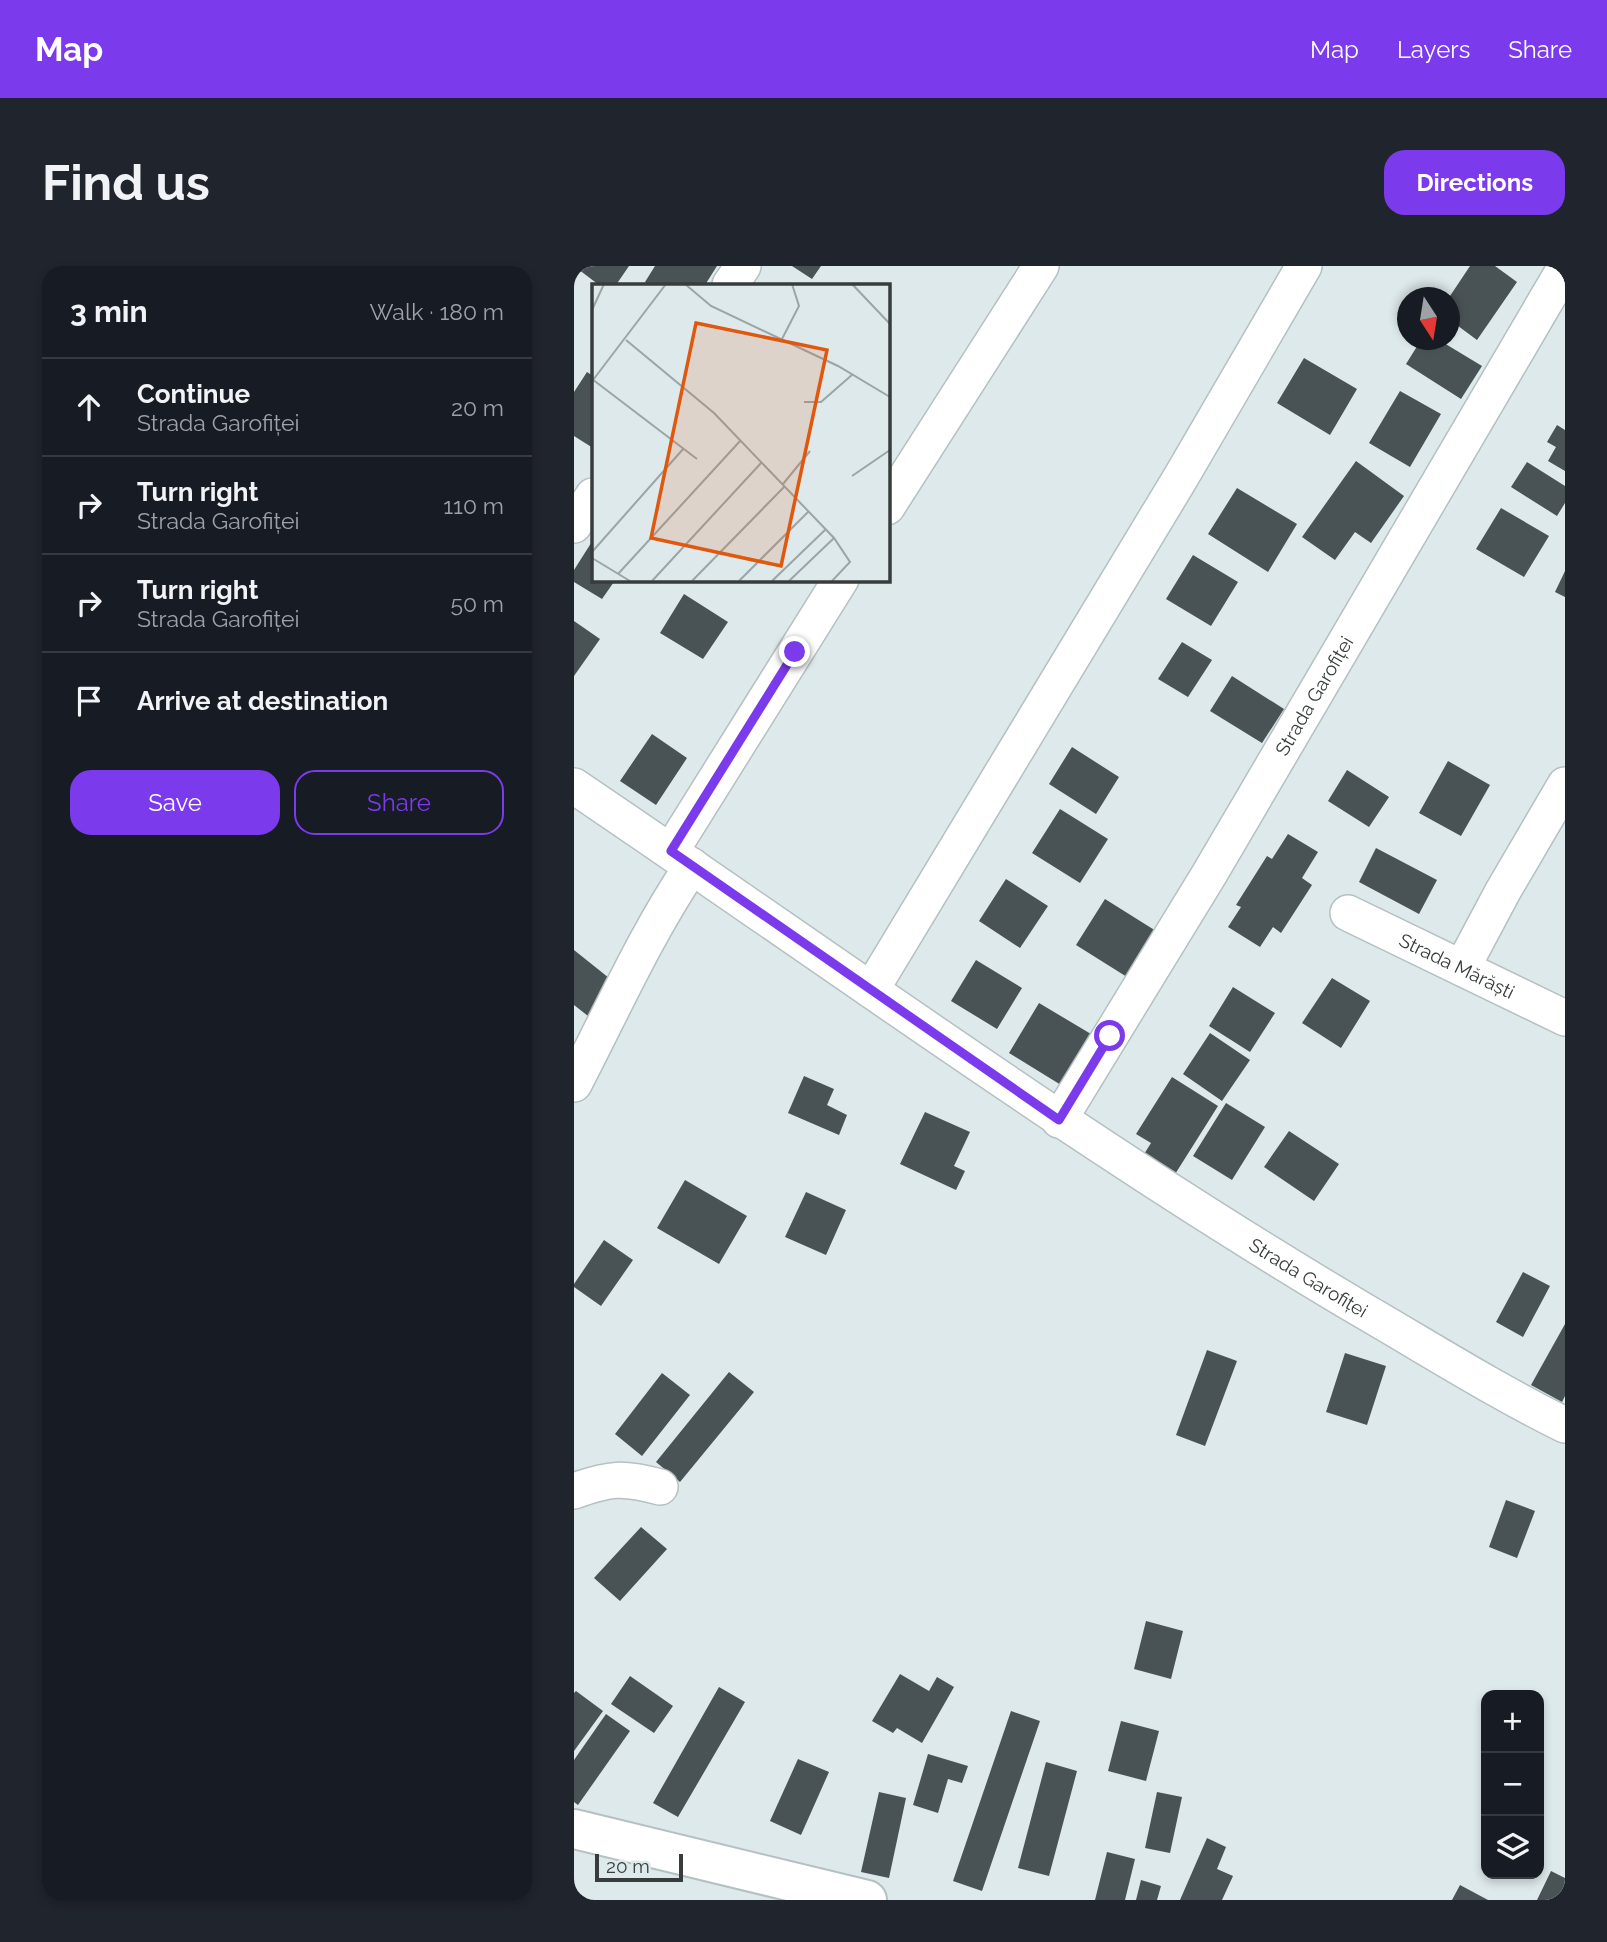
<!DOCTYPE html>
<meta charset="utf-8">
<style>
body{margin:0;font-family:Raleway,sans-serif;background:#20242c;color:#f1f3f6}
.controls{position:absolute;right:21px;bottom:21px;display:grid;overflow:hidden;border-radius:14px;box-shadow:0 4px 10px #0003}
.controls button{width:63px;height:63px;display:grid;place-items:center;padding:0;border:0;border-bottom:2px solid #363941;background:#171b24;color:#f1f3f6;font:35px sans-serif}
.compass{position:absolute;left:823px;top:21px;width:63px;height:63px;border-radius:50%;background:#171b24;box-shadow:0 4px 10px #0003;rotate:168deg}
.scale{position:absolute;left:21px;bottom:18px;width:88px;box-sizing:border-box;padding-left:7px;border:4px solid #383c3d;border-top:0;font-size:19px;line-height:24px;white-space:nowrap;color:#383c3d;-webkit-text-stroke:5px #dee9eb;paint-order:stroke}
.stop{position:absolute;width:21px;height:21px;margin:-16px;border:5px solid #7c3aed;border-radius:50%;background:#fff}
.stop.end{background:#7c3aed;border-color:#fff;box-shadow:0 2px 7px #0008}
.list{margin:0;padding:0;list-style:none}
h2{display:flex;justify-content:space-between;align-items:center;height:91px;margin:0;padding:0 28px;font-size:30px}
h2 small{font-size:23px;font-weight:400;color:#9ea1a6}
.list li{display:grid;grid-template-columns:46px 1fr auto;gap:21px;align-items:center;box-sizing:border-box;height:98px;padding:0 28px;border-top:2px solid #363941}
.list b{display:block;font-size:26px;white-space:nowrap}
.list p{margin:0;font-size:23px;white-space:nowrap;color:#9ea1a6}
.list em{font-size:23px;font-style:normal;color:#9ea1a6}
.actions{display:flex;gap:14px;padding:21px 28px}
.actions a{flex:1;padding:16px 0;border:2px solid #7c3aed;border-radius:21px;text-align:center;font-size:24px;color:#7c3aed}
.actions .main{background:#7c3aed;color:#fff}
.icon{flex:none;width:38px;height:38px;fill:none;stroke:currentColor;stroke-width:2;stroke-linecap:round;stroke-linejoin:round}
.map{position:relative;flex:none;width:991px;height:1634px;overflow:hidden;border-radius:21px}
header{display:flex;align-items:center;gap:42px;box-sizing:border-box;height:98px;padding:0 35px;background:#7c3aed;color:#fff}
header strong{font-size:33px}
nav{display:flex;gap:38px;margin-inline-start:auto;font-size:24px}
.intro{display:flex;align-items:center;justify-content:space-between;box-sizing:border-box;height:168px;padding:0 42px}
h1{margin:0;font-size:49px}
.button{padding:18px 32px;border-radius:21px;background:#7c3aed;color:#fff;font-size:24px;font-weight:700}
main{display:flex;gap:42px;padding:0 42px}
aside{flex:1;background:#171b24;border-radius:21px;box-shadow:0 4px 10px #0003}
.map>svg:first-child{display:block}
.building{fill:#495254}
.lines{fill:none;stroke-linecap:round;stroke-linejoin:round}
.street-casing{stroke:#b5c0c2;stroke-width:38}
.secondary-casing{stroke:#b5c0c2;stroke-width:42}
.street{stroke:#fff;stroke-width:35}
.secondary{stroke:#fff;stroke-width:38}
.route{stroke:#7c3aed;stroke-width:9}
.labels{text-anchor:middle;stroke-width:7;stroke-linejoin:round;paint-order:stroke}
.street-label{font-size:19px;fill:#383c3d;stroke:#dee9eb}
.inset-road{fill:none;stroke:#9ca4a5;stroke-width:2}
.view{fill:#df580e;fill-opacity:0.15;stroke:#df580e;stroke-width:3.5}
.inset-edge{fill:none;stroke:#383c3d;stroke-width:3.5}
</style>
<header>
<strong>Map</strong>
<nav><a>Map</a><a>Layers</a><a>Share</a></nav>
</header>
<div class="intro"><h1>Find us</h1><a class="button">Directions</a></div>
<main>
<aside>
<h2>3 min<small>Walk · 180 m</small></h2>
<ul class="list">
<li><svg class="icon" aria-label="ahead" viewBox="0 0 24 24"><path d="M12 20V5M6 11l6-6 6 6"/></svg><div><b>Continue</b><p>Strada Garofiței</p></div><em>20 m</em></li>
<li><svg class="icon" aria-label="right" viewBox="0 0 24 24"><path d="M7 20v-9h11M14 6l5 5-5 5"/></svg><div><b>Turn right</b><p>Strada Garofiței</p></div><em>110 m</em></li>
<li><svg class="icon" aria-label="right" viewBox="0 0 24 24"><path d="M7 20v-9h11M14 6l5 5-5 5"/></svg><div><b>Turn right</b><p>Strada Garofiței</p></div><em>50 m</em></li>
<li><svg class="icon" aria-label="arrive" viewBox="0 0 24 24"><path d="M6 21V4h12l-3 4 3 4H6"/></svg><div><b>Arrive at destination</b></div></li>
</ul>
<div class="actions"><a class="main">Save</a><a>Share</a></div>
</aside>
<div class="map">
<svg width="991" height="1634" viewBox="0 0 991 1634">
<rect width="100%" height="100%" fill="#dee9eb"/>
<path class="building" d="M0,0h55l-13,19h-17z
M81,0h62l-12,19h-56l-4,-3z
M218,0h29l-9,13z
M896,0h25l22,16 -40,58 -27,-20v-24z
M847,74h18l43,26 -21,33 -55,-35z
M730,92l53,31 -27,46 -53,-32z
M13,106l6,4v72l-19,-12v-44z
M826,125l41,23 -31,53 -41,-24z
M983,159l8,5v41l-17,-10 8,-14 -9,-5z
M782,195l48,35 -33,47 -16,-11 -20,28 -33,-23z
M953,196l38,24v17l-8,13 -46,-29z
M663,222l60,36 -29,48 -60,-38z
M927,242l48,28 -25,41 -48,-28z
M19,274v39h23l-14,20 -28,-17v-12z
M619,289l45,27 -27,44 -45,-27z
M991,305v26l-10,-5z
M110,328l44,28 -25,37 -43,-26z
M0,355l26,18 -26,37z
M608,376l30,18 -24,37 -30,-18z
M658,410l52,33 -22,34 -52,-32z
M78,468l35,24 -31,47 -36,-24z
M498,481l47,30 -23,37 -47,-30z
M874,495l42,24 -29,51 -42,-23z
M773,504l42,27 -20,30 -41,-26z
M486,543l48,30 -28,44 -48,-30z
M714,568l30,18 -16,26 10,7 -31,48 -8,-6 -13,20 -32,-20 13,-20 -5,-2 31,-49 5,3z
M802,582l61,32 -18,34 -60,-32z
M432,613l42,27 -28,42 -41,-27z
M531,633l51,32 -29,46 -51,-32z
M0,684l40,32 -26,34 -14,-11z
M402,694l46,28 -25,41 -46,-28z
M758,712l38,23 -29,47 -39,-25z
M659,721l42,26 -25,39 -41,-26z
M465,737l52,31 -30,51 -52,-32z
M636,767l40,27 -28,41 -39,-27z
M230,810l30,13 -7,16 20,10 -8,20 -51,-22z
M598,811l46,29 -46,73 -31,-20 10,-16 -15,-9z
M652,837l39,24 -33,53 -39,-24z
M351,846l45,20 -16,34 11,5 -9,19 -56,-26z
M715,865l50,33 -25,37 -50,-34z
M111,914l62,36 -28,48 -62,-36z
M232,926l40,18 -20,45 -41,-18z
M30,974l29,20 -32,46 -27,-19v-3z
M949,1006l27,14 -27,51 -27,-15z
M991,1058v72l-3,6 -31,-17z
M633,1084l30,11 -32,85 -29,-11z
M771,1087l41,13 -19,59 -41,-13z
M155,1106l25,20 -74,90 -24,-20z
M88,1107l28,22 -48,61 -27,-22z
M932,1234l29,11 -18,47 -28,-11z
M67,1261l26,22 -47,52 -26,-23z
M572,1355l37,10 -12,48 -37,-10z
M326,1408l29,17 8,-14 17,10 -32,56 -25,-15 -4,5 -21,-12z
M56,1410l43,30 -19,27 -43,-29z
M145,1421l26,15 -67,115 -25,-14z
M2,1425l27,20 -29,40v-58z
M437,1445l29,10 -58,170 -29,-10z
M32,1448l24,17 -52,74 -4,-3v-42z
M547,1455l38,10 -13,50 -38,-10z
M354,1488l40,12 -6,17 -14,-4 -10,34 -25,-8z
M224,1493l31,13 -28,63 -31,-14z
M472,1496l31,9 -28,105 -31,-8z
M305,1526l27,6 -17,80 -28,-6z
M583,1526l25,5 -12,56 -25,-5z
M633,1572l19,9 -9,22 16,7 -11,24h-42z
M533,1586l28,7 -10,41h-30z
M977,1605l14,7v22h-28z
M567,1614l20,6 -4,14h-21z
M886,1619l28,15h-36z"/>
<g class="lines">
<defs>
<g id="street">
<path d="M156,19l13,-19"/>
<path d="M313,241l154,-241"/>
<path d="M0,259l19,-29"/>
<path id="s1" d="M0,520c262,177 517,364 790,525 67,39 132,80 201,114"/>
<path d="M97,585l170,-272"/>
<path id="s2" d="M774,647l217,105"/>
<path d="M888,702l41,-77 62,-106"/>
<path d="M297,724l310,-513 123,-211"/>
<path d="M0,818c38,-73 72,-150 118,-218"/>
<path id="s3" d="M485,854l151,-247 355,-605"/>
<path d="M0,1225c36,-13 49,-14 86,-4"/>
</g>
<path id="secondary" d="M0,1563l293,71"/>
</defs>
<use href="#street" class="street-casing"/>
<use href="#secondary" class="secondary-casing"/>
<use href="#street" class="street"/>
<use href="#secondary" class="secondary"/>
</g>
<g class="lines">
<path class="route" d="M221,386l-124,199 388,269 51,-84"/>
</g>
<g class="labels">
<g class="street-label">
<text dy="7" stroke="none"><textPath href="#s3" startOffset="495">Strada Garofiței</textPath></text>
<text dy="7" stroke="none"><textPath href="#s2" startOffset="121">Strada Mărăști</textPath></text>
<text dy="7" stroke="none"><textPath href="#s1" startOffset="884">Strada Garofiței</textPath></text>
</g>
</g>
<g transform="translate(18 18)">
<rect width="298" height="298" fill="#dee9eb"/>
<path class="inset-road" d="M93,0l26,22 127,60 52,31M260,0l38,40M0,26l12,-26M190,55l17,-33 -7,-22M34,56l88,73 120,125 16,24 -18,19M0,95l105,80M1,96l73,-96M212,118h17l32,-28M260,192l38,-26M191,200l27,-33M0,268l92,-104M0,274l38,23M26,290l123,-134M60,297l110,-119M100,297l93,-95M147,297l70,-70M180,297l54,-52M197,297l45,-43"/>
<path class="view" d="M104,39l131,27 -46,216 -130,-28z"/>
<rect width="298" height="298" class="inset-edge"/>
</g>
</svg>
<div class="controls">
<button>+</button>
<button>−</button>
<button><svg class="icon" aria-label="layers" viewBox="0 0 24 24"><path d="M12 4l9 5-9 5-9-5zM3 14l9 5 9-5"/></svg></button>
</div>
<svg class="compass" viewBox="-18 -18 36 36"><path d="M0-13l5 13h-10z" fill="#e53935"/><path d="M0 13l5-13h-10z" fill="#9ea1a6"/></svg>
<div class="scale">20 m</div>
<div class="stop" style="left:536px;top:770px"></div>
<div class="stop end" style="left:221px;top:386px"></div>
</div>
</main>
